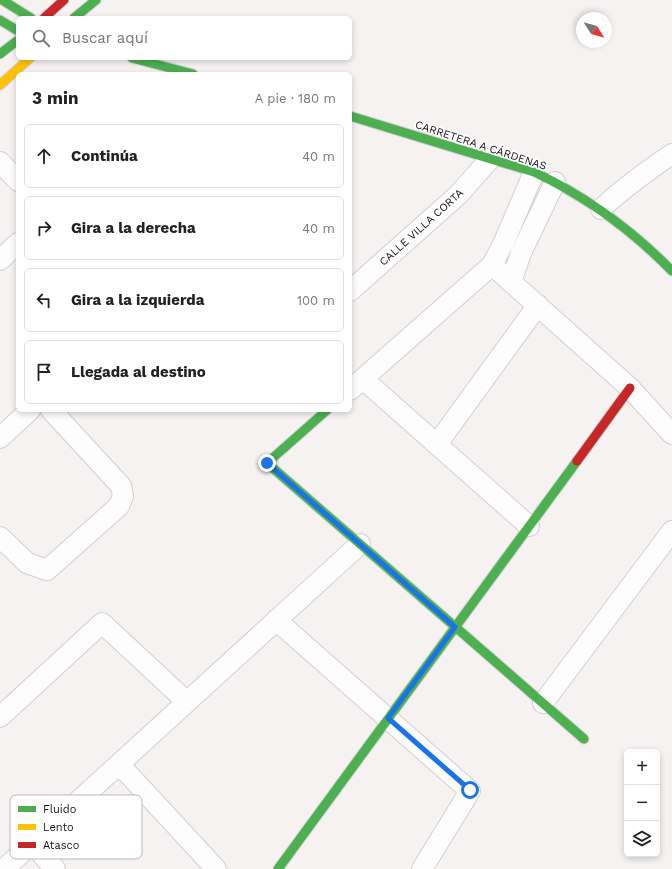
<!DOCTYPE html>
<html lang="es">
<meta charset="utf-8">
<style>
body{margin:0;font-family:"Work Sans",sans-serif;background:#f2f2f2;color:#222}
.controls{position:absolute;right:12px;bottom:12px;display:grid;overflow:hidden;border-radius:6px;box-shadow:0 2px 6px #0003}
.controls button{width:36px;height:36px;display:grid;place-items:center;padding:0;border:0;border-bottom:1px solid #e0e0e0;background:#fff;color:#222;font:20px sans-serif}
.compass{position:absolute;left:576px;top:12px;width:36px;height:36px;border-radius:50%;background:#fff;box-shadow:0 2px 6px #0003;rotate:127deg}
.stop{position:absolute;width:12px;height:12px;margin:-9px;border:3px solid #1a73e8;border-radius:50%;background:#fff}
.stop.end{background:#1a73e8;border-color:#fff;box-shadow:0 1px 4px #0008}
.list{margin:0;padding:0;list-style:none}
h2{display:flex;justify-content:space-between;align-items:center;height:52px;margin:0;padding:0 16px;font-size:17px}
h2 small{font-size:13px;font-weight:400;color:#767676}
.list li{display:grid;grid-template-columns:26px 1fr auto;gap:12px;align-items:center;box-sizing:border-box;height:64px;margin:0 8px 8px;padding:0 8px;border:1px solid #e0e0e0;border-radius:6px}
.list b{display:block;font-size:15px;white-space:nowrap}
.list em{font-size:13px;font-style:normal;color:#767676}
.icon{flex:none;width:22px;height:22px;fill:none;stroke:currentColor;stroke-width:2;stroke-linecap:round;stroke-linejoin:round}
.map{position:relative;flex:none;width:672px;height:869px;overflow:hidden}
.search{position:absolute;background:#fff;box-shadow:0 2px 6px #0003;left:16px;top:16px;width:336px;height:44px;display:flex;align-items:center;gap:10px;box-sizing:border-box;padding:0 14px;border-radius:6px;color:#767676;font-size:15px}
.panel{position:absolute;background:#fff;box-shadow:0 2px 6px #0003;left:16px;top:72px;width:336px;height:340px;border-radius:6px}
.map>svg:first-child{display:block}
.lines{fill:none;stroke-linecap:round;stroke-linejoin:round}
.street-casing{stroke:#d2cfcf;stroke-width:22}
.fast-casing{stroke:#d2cfcf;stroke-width:11}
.slow-casing{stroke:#d2cfcf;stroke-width:11}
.jam-casing{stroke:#d2cfcf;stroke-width:11}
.street{stroke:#fefdfd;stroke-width:20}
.fast{stroke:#4caf50;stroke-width:9}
.slow{stroke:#ffc107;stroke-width:9}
.jam{stroke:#c62828;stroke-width:9}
.route{stroke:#1a73e8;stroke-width:5}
.labels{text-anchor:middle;stroke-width:3.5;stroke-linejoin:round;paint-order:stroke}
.street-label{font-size:11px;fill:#131110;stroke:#fff}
.key{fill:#fff;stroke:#b8b8b7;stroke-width:1}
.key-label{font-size:11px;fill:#131110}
</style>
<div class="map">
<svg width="672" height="869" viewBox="0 0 672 869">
<rect width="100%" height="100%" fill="#f5f2f1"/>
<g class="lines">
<defs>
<path id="street" d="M0,162l18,19
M601,209c22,-21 46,-38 71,-55
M0,260l18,-17
M492,265l138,123 42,46
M511,282l10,-29 34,-71
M350,291l108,-96 32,-36
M363,379l166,147
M350,390l142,-125 12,-23 30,-70
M0,438l30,-28
M437,444l101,-139
M0,537l27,26 20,7 72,-64 4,-10 -2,-10 -70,-76
M276,620l194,171 -48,78
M543,703l129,-172
M0,717l102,-94 85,79
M119,764l97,105
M32,843l23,26
M4,869l356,-325"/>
<path id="fast" d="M2,0l29,18
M74,18l22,-18
M0,20l18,11
M0,54l18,-14
M132,58l61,16
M350,116l184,56c53,25 97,57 138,99
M327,410l-60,53 317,276
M278,869l299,-408"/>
<path id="slow" d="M0,85l30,-27"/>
<path id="jam" d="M44,18l20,-18
M577,461l53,-73"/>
</defs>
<use href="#street" class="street-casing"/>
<use href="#fast" class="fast-casing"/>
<use href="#slow" class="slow-casing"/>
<use href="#jam" class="jam-casing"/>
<use href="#street" class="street"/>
<use href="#fast" class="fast"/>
<use href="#slow" class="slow"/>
<use href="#jam" class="jam"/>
</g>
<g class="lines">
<path class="route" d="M267,463l188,164 -67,91 82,72"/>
</g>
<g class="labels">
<g class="street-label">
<text transform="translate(481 145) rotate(18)" y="4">CARRETERA A CÁRDENAS</text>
<text transform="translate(421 227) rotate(-42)" y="4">CALLE VILLA CORTA</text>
</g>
</g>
<rect x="10" y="795" width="132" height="64" rx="6" class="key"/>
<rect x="18" y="806" width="18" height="6" fill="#4caf50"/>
<rect x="18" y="824" width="18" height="6" fill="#ffc107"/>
<rect x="18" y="842" width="18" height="6" fill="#c62828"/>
<g class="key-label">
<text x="43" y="813">Fluido</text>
<text x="43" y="831">Lento</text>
<text x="43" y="849">Atasco</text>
</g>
</svg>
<div class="controls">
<button>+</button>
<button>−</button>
<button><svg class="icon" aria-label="layers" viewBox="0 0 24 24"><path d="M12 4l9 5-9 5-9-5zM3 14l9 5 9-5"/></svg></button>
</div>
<svg class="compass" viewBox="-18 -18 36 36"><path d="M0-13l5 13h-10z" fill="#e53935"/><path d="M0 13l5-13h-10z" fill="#767676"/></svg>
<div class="stop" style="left:470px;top:790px"></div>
<div class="stop end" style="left:267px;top:463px"></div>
<div class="search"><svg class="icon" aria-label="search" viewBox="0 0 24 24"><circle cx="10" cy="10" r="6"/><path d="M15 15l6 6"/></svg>Buscar aquí</div>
<section class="panel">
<h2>3 min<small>A pie · 180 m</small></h2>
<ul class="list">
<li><svg class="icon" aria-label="ahead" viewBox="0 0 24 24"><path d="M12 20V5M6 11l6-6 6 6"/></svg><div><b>Continúa</b></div><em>40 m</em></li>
<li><svg class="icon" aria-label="right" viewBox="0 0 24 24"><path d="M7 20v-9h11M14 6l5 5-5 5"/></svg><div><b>Gira a la derecha</b></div><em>40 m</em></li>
<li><svg class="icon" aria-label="left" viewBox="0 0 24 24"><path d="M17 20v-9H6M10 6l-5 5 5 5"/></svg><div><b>Gira a la izquierda</b></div><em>100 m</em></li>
<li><svg class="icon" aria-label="arrive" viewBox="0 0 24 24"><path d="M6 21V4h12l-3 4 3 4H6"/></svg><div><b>Llegada al destino</b></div></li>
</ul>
</section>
</div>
